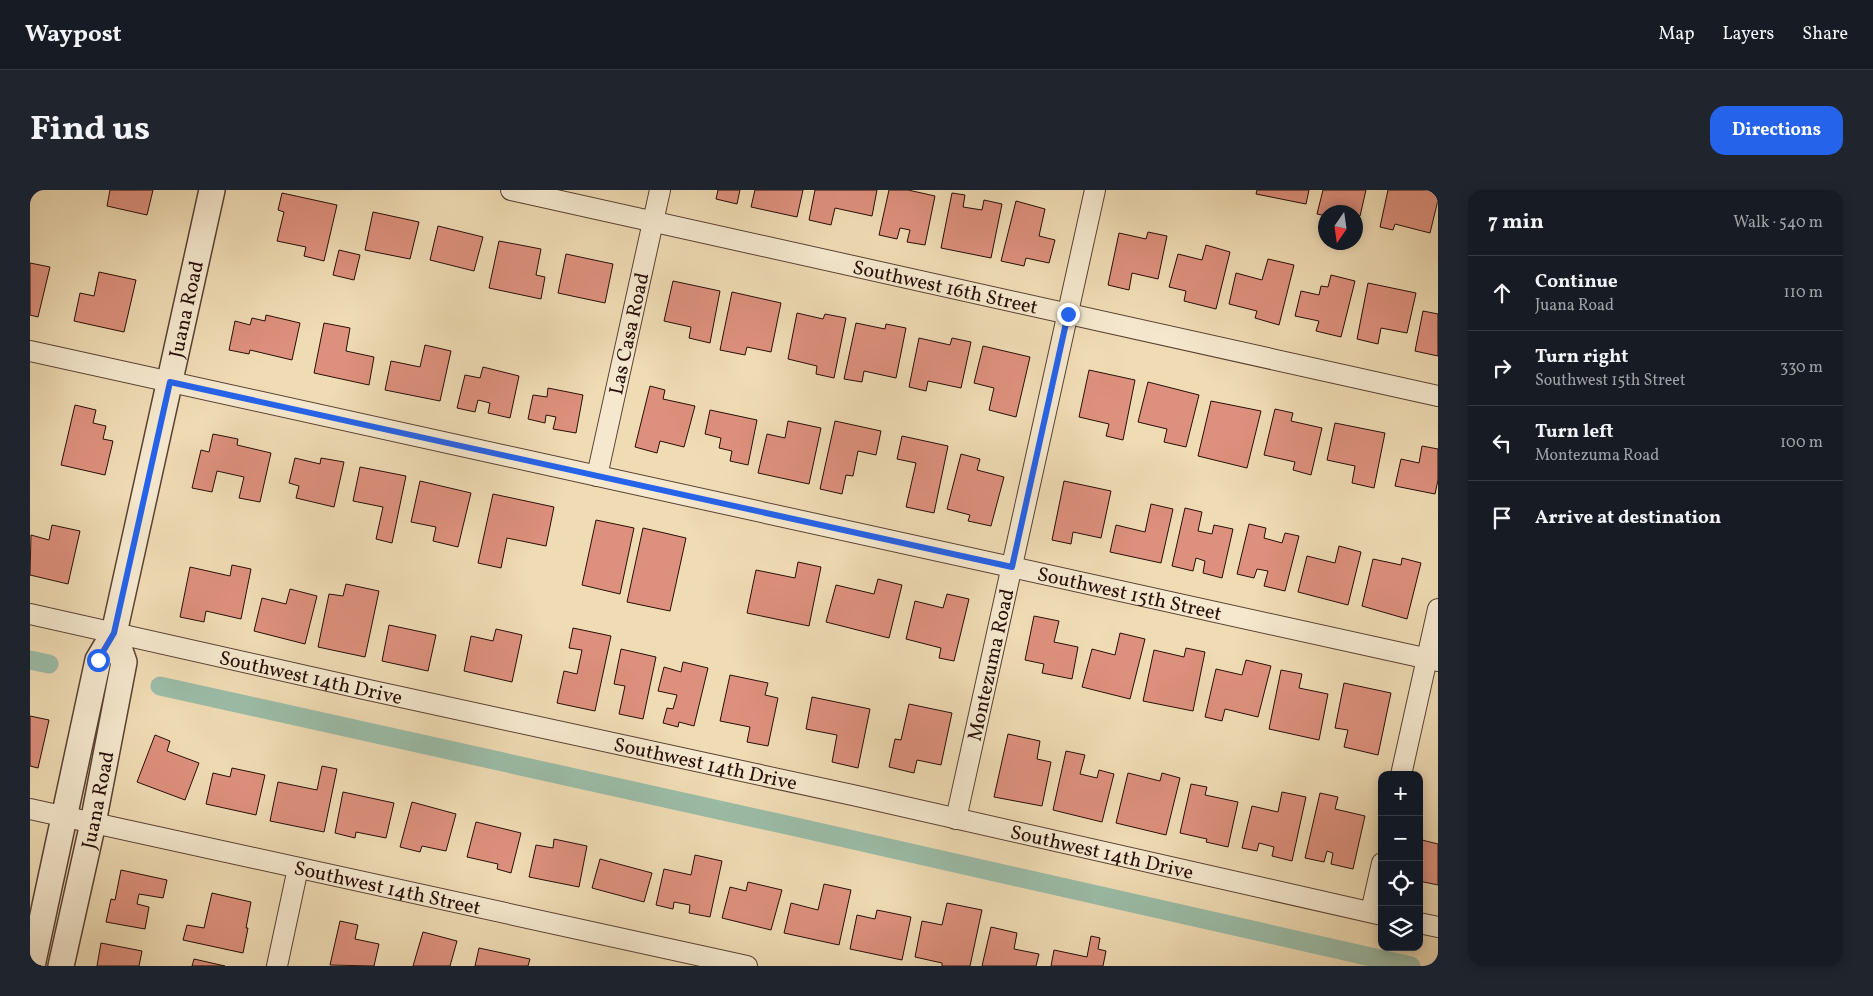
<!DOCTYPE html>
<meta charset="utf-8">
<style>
body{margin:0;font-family:Vollkorn,serif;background:#20242c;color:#f1f3f6}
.controls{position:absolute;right:15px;bottom:15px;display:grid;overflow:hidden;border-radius:10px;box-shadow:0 2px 12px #0003}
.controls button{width:45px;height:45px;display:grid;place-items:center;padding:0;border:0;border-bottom:1px solid #363941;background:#171b24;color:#f1f3f6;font:25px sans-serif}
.compass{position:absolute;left:1288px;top:15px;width:45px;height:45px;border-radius:50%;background:#171b24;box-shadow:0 2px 12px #0003;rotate:193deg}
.stop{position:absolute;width:15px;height:15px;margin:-11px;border:4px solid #2563eb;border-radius:50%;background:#fff}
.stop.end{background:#2563eb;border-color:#fff;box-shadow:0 1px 5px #0008}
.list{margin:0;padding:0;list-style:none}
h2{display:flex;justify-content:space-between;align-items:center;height:65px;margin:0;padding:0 20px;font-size:21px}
h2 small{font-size:16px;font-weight:400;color:#9ea1a6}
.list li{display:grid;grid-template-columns:32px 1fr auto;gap:15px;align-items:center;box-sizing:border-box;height:75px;padding:0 20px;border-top:1px solid #363941}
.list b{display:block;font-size:19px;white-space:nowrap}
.list p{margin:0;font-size:16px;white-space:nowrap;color:#9ea1a6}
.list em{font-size:16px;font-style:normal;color:#9ea1a6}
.icon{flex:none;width:28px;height:28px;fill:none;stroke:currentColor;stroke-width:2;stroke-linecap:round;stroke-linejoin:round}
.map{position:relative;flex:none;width:1408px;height:776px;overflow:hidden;border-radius:15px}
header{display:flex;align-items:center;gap:30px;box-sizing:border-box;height:70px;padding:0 25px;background:#171b24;border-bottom:1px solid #363941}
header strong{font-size:24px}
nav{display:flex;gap:28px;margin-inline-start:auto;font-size:18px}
.intro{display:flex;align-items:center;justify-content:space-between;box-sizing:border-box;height:120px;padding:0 30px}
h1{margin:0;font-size:35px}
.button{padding:12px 22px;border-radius:15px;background:#2563eb;color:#fff;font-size:18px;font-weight:700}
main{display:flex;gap:30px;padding:0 30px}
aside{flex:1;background:#171b24;border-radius:15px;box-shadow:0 2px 12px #0003}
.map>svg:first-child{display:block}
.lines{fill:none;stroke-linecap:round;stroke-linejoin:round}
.canal{stroke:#9bbca7;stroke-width:19}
.building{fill:#dd907d;stroke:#270e06}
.minor-casing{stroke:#594132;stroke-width:22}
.tertiary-casing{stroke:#594132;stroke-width:28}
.minor{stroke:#f5e8ce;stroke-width:20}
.tertiary{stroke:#f5e8ce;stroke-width:25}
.route{stroke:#2563eb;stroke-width:6}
.labels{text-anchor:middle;stroke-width:4;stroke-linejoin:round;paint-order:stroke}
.street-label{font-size:20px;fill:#270e06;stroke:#f5e8ce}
</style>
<header>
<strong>Waypost</strong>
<nav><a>Map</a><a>Layers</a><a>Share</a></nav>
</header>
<div class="intro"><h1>Find us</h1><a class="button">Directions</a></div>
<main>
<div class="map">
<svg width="1408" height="776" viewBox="0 0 1408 776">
<rect width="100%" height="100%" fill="#efdbb4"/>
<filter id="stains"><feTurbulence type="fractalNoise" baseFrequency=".004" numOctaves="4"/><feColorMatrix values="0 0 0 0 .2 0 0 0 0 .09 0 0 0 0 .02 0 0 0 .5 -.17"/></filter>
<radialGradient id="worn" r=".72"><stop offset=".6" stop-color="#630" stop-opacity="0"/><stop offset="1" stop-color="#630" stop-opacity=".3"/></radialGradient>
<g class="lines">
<path class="canal" d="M0,470l19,4
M130,496l636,141 615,139"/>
</g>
<path class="building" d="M80,0h43l-6,25 -40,-9z
M688,0h22l-3,14 -21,-5z
M725,0h48l-6,27 -46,-10z
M785,0h62l-5,26 -37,-8 -4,17 -22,-5z
M859,0h19l27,6 -10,49 -18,-3 3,-12 -10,-2 -3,11 -18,-4z
M1227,0h52l-3,14 -50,-10z
M1293,0h43l-6,26 -4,-1v-3l-17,-1v1h-13v4l-9,-2z
M1358,0h40l10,2v8l-8,33 -35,-9 -2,6 -13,-3z
M252,3l55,12 -13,56 -20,-5 2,-9 -29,-6 7,-29 -6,-2z
M922,3l13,2 -2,12 19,3 2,-10 18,4 -11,54 -50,-10z
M986,11l29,8 -6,27 16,4 -6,23 -23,-5 -2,8 -23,-5z
M343,22l46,10 -9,37 -45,-9z
M408,36l45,11 -9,34 -44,-11z
M1118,42l19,4 -9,43 -26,-6 -3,17 -21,-5 11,-52 27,6z
M469,51l42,8 -5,26 9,2 -4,22 -52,-11z
M1176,55l24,7 -14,57 -32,-8 2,-10 -17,-4 9,-33 24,6z
M309,60l21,5 -6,25 -21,-5z
M536,64l47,10 -8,39 -47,-10z
M1238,69l26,6 -15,60 -24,-7 2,-7 -28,-7 7,-31 26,7z
M0,73l20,4 -12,50 -8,-2z
M69,82l37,8 -12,52 -50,-11 6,-28 14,3z
M1301,85l24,6 -14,56 -25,-6 3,-10 -24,-5 6,-25 18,4 2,-9 7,1z
M643,91l47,10 -10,52 -21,-5 2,-11 -27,-6z
M1338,93l48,10 -9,40 -26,-5 -3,16 -21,-5z
M702,102l49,11 -10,49 -24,-5 -2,8 -25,-5z
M1393,121l15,3v42l-23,-5z
M767,123l26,6 2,-5 21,4 -12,60 -18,-4 1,-8 -29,-7z
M236,125l34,8 -8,37 -42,-10 -1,4 -20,-4 6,-29 15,4 2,-7 13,3z
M294,133l26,5 -4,23 28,6 -5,28 -55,-12z
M826,133l29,6 1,-5 20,4 -10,50 -32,-7 -2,11 -18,-3z
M889,148l31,7 2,-7 19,4 -10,46 -33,-7 -2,10 -17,-4z
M395,155l26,6 -11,50 -55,-11 6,-29 29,6z
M953,156l47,11 -14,60 -27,-7 5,-22 -20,-5z
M453,177l36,9 -9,42 -22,-5 2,-10 -12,-3 -3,12 -18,-4 8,-33 15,3z
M1059,180l46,10 -12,60 -17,-4 3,-12 -30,-7z
M1118,192l51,13 -13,52 -22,-5 3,-13 -29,-7z
M620,196l15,4 -2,9 32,7 -11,41 -24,-6 -3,12 -22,-6z
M518,198l35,7 -7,38 -23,-4 3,-12 -10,-2 -1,8 -17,-4 5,-24 14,2z
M1181,211l50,10 -14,57 -49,-12z
M45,215l21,5 -3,13 13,3 -3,13 10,2 -8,34 -44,-10z
M1245,219l18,4 -2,8 31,7 -11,47 -18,-5 2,-8 -31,-7z
M680,220l47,10 -9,45 -18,-4 2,-10 -13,-3 2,-10 -16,-4z
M758,231l33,7 -12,56 -51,-11 9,-39 18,4z
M805,231l46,10 -5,24 -18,-4 -5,25 -7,-1 -4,19 -22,-5z
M1305,233l50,10 -11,55 -22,-5 3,-17 -28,-6z
M183,244l25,5 -1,6 34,8 -11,49 -21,-4 5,-21 -27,-6 -5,21 -20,-4 9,-38 8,2z
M872,246l46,10 -14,67 -28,-6 10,-44 -19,-4z
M1392,256l16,3v31l-3,14 -40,-8 6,-27 18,4z
M931,264l19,5 -3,11 27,7 -13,49 -23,-5 2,-6 -23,-6z
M265,268l25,6 1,-6 23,4 -10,45 -38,-9 3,-12 -10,-3z
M330,277l46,9 -14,67 -16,-4 7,-32 -30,-6z
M390,291l51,12 -13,54 -25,-6 3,-14 -25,-5z
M1034,291l47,10 -10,47 -28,-6 -2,12 -19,-4z
M463,304l61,13 -8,39 -39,-8 -6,30 -23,-5z
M1121,314l22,5 -12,54 -51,-11 6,-27 29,7z
M1155,318l17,4 -4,19 14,3 2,-9 19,4 -11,49 -19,-5 2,-12 -9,-3 -3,13 -21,-5z
M566,330l38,8 -14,66 -38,-9z
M1219,334l17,4 -2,10 18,5 3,-10 14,3 -14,55 -21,-5 4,-15 -11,-2 -3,9 -17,-4z
M22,335l28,6 -12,53 -38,-9 1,-40 18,5z
M613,338l43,10 -16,73 -43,-9z
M1309,356l22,6 -13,53 -50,-13 9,-36 28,7z
M1372,368l19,5 -14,56 -45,-13 11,-47 28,6z
M768,372l23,5 -12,59 -62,-13 9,-43 39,8z
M202,375l19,4 -10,50 -35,-8 -2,11 -24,-5 10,-50 40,9z
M848,389l24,6 -13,53 -63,-16 10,-37 38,9z
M316,394l33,7 -14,66 -47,-10 11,-53 14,2z
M260,399l27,7 -12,48 -51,-13 8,-33 24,6z
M917,404l22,5 -15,62 -15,-3 2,-10 -35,-9 9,-38 28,7z
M1004,426l25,5 -5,21 24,5 -6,32 -30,-6 2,-9 -19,-4z
M359,435l47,10 -8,36 -46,-10z
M543,438l38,8 -16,75 -38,-8 7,-32 13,3 5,-24 -13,-2z
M466,439l26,6 -10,47 -48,-11 7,-35 22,5z
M1090,443l25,6 -15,60 -48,-12 10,-38 23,6z
M1156,458l19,4 -12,59 -50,-10 11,-51 30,7z
M591,459l35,8 -13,62 -24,-5 6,-28 -11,-2z
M1216,470l25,6 -13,51 -33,-8 -3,12 -17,-4 11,-48 26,6z
M653,472l25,6 -14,58 -15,-4 -1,5 -15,-4 4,-15 6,1 4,-14 -19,-4 6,-24 17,5z
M1251,480l21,4 -3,14 29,6 -9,46 -50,-11z
M700,485l38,8 -3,12 13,3 -10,48 -21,-4 3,-15 -30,-6z
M1314,493l47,10 -13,62 -34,-8 4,-17 -13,-2z
M782,507l58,12 -12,59 -26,-6 5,-27 -31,-6z
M879,514l43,9 -11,52 -24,-5 -3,13 -25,-6 6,-28 6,1z
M0,526l19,4 -11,48 -8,-2z
M978,544l32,7 -3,18 14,3 -9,44 -48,-9z
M125,545l15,6 -3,10 32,12 -14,37 -48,-18z
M1036,561l19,4 -5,19 17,4 2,-8 15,4 -12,48 -49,-12z
M292,576l15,3 -13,63 -54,-11 8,-39 39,8z
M202,578l33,7 -9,40 -50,-11 7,-31 17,4z
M1098,583l32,8 2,-8 18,5 -14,57 -50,-12z
M1161,594l16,3 -2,8 33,7 -10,45 -22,-5 1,-3 -27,-6z
M313,602l51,11 -8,35 -30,-6 -1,6 -20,-5z
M1252,602l24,5 -14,64 -20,-5 2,-9 -15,-4 -2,8 -15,-3 10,-42 26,6z
M1290,603l18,4 -3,12 30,7 -12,53 -22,-5 2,-11 -6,-2 -3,11 -19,-4z
M382,612l44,12 -10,37 -24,-5 -2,6 -20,-5z
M446,632l45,11 -10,40 -14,-4 1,-5 -31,-7z
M524,649l33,7 -8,41 -50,-10 7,-32 17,3z
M1392,650l16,4v41l-19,-4v-30z
M665,665l27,6 -12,56 -21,-4 1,-8 -16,-3 -1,7 -17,-4 8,-36 27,6z
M570,669l52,14 -8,29 -52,-14z
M91,680l46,10 -4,18 -24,-4 -2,10 12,3 -4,22 -39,-7 5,-23 4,1z
M718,692l34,8 -11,40 -49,-12 8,-31 16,4z
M794,694l27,6 -12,55 -55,-12 7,-30 27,7z
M182,703l39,9 -5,26h2l-5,25 -60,-13 4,-15 17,3z
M917,713l35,7 -12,56h-28v-3l-27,-6 7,-36 20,4z
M847,720l34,7 -9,43 -52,-11 7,-34 18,4z
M310,731l18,4 -3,14 24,5 -5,22 -44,-1z
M961,737l26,6 -3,16 25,5 -3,12h-54z
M393,742l34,9 -7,25h-37z
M1061,746l9,2 -2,11 8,2 -3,15h-52l3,-16 33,7z
M71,753l41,8 -3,15h-42z
M449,758l51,11 -2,7h-53z
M164,769l31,7h-33z"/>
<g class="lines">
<defs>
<g id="minor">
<path id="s1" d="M481,0l927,206"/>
<path id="s2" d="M0,161l1408,310"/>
<path id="s3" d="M567,286l63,-286"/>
<path id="s4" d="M0,424l334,75 493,107 525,119"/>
<path d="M1371,585l37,-166"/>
<path id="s5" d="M0,619l717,157"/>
<path id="s6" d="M926,629l139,-629"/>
<path d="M1341,722l11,-49"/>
<path d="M1389,733l19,4"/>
<path d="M247,776l21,-98"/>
</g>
<g id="tertiary">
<path id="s7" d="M2,776l66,-306 16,-27 98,-443"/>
<path id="s8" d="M31,776l32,-143 31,-161 -10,-29"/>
</g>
</defs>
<use href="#minor" class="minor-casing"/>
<use href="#tertiary" class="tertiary-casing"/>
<use href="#minor" class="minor"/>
<use href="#tertiary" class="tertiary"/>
</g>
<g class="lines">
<path class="route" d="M68,470l16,-27 56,-251 842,185 56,-253"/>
</g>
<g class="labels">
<g class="street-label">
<text dy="7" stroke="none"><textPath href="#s1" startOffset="445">Southwest 16th Street</textPath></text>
<text dy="7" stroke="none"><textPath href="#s7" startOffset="676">Juana Road</textPath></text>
<text dy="7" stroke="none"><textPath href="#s3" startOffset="146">Las Casa Road</textPath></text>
<text dy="7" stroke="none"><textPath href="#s2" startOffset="1126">Southwest 15th Street</textPath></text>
<text dy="7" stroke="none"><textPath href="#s6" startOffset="158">Montezuma Road</textPath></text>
<text dy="7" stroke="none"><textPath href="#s4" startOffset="288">Southwest 14th Drive</textPath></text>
<text dy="7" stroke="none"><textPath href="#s4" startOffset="692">Southwest 14th Drive</textPath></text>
<text dy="7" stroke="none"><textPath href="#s8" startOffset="170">Juana Road</textPath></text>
<text dy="7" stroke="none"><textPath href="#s4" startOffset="1098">Southwest 14th Drive</textPath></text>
<text dy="7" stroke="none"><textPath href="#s5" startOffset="366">Southwest 14th Street</textPath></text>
</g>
</g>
<rect width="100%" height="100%" filter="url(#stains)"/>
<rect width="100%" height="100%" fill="url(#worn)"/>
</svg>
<div class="controls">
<button>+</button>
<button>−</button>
<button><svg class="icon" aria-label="locate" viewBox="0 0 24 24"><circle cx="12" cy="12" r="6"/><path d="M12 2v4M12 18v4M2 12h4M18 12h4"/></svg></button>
<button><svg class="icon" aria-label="layers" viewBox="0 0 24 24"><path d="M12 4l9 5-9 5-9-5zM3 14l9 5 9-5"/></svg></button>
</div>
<svg class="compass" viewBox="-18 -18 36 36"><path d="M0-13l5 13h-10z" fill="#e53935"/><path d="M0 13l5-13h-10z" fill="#9ea1a6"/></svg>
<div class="stop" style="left:68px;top:470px"></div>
<div class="stop end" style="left:1038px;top:124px"></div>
</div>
<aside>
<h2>7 min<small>Walk · 540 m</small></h2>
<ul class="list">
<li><svg class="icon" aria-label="ahead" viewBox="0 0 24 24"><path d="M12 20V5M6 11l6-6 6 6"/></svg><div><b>Continue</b><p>Juana Road</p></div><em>110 m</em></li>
<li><svg class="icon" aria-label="right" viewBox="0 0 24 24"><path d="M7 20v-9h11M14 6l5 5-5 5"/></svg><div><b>Turn right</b><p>Southwest 15th Street</p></div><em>330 m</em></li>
<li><svg class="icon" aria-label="left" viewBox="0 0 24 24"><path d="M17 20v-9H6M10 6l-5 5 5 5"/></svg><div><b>Turn left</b><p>Montezuma Road</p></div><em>100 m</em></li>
<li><svg class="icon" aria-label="arrive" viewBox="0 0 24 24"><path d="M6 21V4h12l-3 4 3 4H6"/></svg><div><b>Arrive at destination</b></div></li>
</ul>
</aside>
</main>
